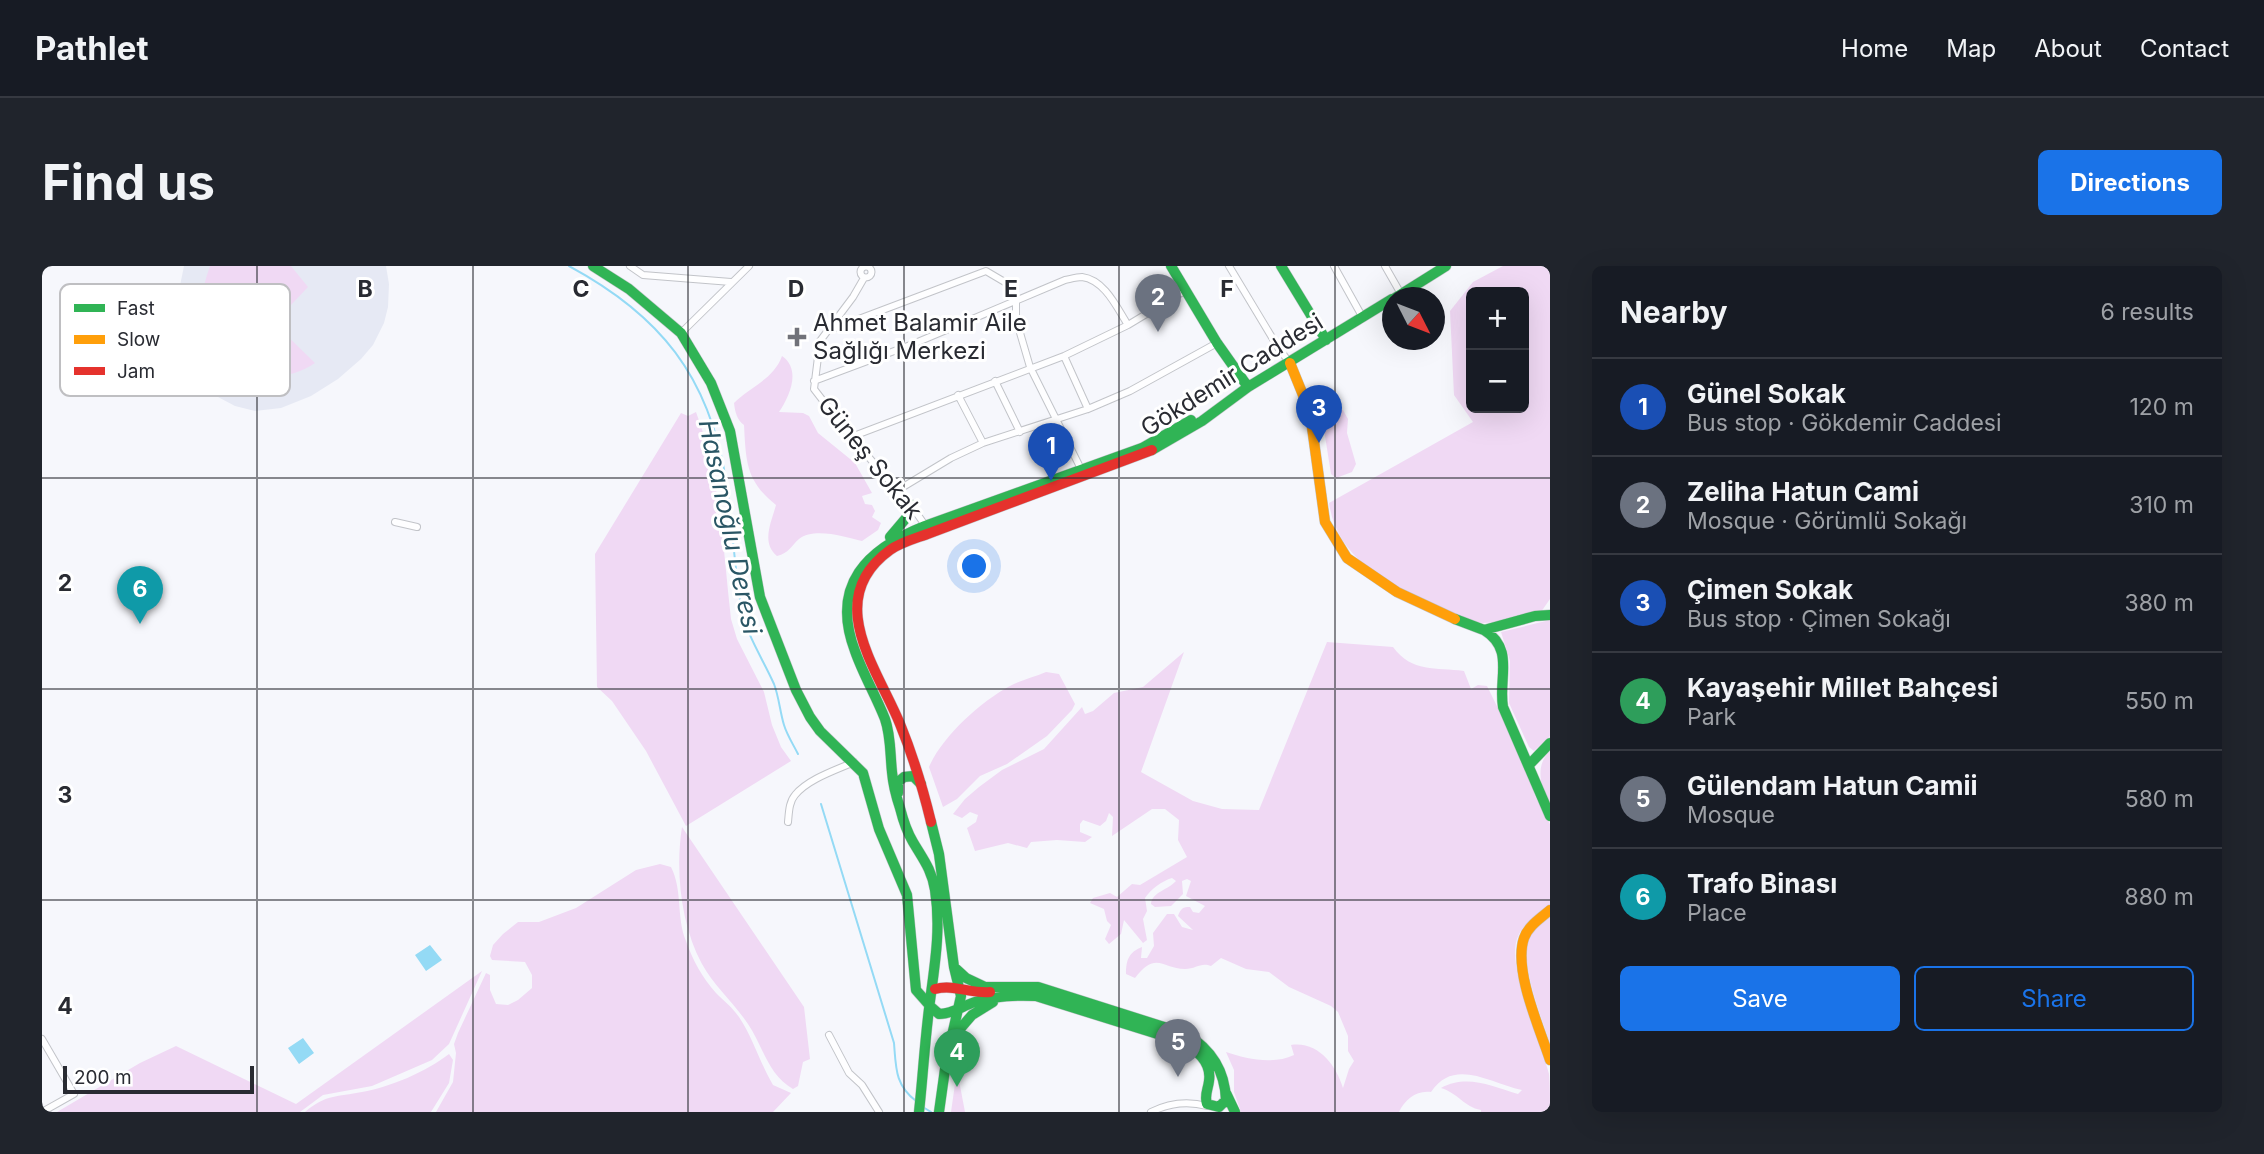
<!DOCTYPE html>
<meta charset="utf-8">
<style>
body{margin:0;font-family:Inter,sans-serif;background:#20242c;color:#f1f3f6}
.controls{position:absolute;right:21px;top:21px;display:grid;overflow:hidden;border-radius:10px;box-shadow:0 7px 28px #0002}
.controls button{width:63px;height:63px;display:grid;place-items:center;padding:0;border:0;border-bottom:2px solid #363941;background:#171b24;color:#f1f3f6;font:35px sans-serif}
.compass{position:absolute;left:1340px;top:21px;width:63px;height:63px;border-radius:50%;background:#171b24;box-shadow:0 7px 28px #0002;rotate:132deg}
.scale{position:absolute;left:21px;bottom:18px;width:191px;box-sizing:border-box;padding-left:7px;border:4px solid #292b32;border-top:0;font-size:19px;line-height:24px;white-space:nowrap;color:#292b32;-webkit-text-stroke:5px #fff;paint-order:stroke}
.you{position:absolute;left:933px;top:301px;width:24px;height:24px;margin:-18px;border:5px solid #fff;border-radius:50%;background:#1a73e8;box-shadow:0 0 0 10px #1a73e833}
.badge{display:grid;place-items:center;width:46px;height:46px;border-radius:50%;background:#1a73e8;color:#fff;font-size:23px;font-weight:700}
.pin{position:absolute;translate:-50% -58px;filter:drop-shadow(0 2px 4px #0008)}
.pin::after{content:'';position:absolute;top:37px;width:24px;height:21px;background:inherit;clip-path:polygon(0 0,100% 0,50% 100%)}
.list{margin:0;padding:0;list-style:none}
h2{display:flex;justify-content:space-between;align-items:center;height:91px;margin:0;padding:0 28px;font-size:30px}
h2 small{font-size:23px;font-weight:400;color:#9ea1a6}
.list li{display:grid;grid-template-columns:46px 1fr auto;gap:21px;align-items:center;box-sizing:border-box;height:98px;padding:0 28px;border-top:2px solid #363941}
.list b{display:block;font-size:26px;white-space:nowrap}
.list p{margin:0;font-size:23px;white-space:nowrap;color:#9ea1a6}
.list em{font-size:23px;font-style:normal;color:#9ea1a6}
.actions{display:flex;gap:14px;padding:21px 28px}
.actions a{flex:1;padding:16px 0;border:2px solid #1a73e8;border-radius:10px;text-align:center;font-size:24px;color:#1a73e8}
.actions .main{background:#1a73e8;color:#fff}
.map{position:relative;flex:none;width:1508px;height:846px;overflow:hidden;border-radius:10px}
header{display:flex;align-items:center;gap:42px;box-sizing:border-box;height:98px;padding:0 35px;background:#171b24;border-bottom:2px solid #363941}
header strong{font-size:33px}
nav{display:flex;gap:38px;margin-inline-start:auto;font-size:24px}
.intro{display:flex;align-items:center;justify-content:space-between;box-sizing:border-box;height:168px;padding:0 42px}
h1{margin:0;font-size:49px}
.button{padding:18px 32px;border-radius:10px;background:#1a73e8;color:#fff;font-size:24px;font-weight:700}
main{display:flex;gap:42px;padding:0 42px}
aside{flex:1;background:#171b24;border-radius:10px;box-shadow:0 7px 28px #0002}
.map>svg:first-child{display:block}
.built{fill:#e6e9f4}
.green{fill:#f0d9f4;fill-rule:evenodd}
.water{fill:#94daf5}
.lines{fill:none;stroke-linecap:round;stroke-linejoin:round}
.stream{stroke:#94daf5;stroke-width:2}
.street-casing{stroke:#c2c4c9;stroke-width:8}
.fast-casing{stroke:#c2c4c9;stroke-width:11}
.slow-casing{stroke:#c2c4c9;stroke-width:11}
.jam-casing{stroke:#c2c4c9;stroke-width:11}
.street{stroke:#fefeff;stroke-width:6}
.fast{stroke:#30b455;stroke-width:10}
.slow{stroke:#ff9f0a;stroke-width:10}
.jam{stroke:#e5322d;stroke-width:10}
.grid{fill:none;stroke:#292b32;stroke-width:2;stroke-opacity:0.55}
.poi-dot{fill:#717279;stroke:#fff;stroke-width:2.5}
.labels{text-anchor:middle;stroke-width:6;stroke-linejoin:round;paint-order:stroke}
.poi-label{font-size:24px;fill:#292b32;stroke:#fff;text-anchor:start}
.street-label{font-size:24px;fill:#292b32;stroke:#fff}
.water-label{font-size:26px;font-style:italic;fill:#2a5665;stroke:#fff}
.key{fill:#fff;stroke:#bfbfc2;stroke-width:2}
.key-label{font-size:19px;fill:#292b32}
.grid-label{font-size:23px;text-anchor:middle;font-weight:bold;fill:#292b32;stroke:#fff;stroke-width:6;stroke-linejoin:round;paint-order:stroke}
</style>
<header>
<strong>Pathlet</strong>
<nav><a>Home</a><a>Map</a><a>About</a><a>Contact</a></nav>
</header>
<div class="intro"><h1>Find us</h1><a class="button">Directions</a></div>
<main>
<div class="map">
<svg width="1508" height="846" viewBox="0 0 1508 846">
<rect width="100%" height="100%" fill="#f6f7fc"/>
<path class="built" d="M142,0h202l3,18 -1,23 -4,16 -11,22 -12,14 -23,20 -27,17 -30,12 -26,3 -20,-5 -17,-9 -34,-32 -10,-26 1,-29z"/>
<path class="green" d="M168,0h81l17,21 -34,36 41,40c-43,29 -103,10 -112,-45 -4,-19 1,-34 7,-52z
M1461,0h47v333l-9,13c-9,1 -18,1 -27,4 -11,3 -19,7 -31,7 -20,-2 -38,-13 -56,-21 -45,-22 -90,-45 -98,-99l144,-81 -19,-27 -4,-84 23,-29zM1429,26h53v116h-53z
M740,90c20,14 7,41 -3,56l24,1 6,3 9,17 37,30 17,30 -10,3 3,8 7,1 3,6 -3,6 9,6 -3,7 -16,11c-16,-4 -48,-14 -63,-2 -8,7 -10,14 -22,17 -16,-13 -6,-33 -1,-51 -30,-24 -30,-43 -32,-80 -7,-5 -9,-13 -10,-22 16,-16 40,-24 48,-47z
M1301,144l5,9 -1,14 9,31 -4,8 -16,6 -5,-4 -9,-57 4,-5z
M654,146c25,66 27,138 35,207l6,20 27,53 8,33 9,22 10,14 -105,65 -40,-75 -34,-50 -15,-14 -2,-133 86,-141 7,3z
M1508,354v116l-16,15 -5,-4 -20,-44 1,-42 -9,-29z
M1285,376l66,5c19,26 43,20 71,24l7,18 7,-4 9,1 42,85 6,25 15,28v81c-12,9 -28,19 -33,34 -10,31 24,103 32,135 1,12 1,26 1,38h-69v-2c-17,-3 -23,-17 -40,-22 26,-14 50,-2 77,6l4,-4c-32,-7 -68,-33 -91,2 -14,-2 -26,7 -32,20h-158l-7,-20v-22l-8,-18c20,7 47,13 68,3l-3,-10c27,-4 45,20 52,43l6,-19 5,-8 -6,-10v-15l-10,-24 -7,-6 -42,-19 -20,-15 -23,-3 -25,-11 -10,8c-10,-4 -15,3 -26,3 -22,0 -29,-19 -50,9l-9,-4c0,-14 3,-22 16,-27l-1,11h6l7,-12 -1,-13 14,-19h7l8,13 11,3 -15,-14c3,-8 5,-9 12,-9l3,5 6,1 6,-7 -19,-10 5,-15 -4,-2 -5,2 1,13 -12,12 -16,1 -4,-3c1,-12 17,-14 25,-23l-4,-3c-10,3 -21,11 -27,20l2,13 -4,8 4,21 -4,3 -19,-23 -3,14 -12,10 -4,-5 6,-14 -4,-4 -3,-12 -14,-6 3,-5 17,-5 7,4 15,-13 8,1 47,-28 -9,-17 1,-20 -14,-11h-13l-40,27 1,-19 -4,-4 -3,8 -6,5 -17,-6 -3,4v8l12,5 -7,5 -28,-2 -26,2 -4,6 -19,-5 -33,8 -8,-23 9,-6 2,-7 -8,-3 -8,6 -9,-4 12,-15 14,-12 23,-17 42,-21 38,-42 3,7 8,-3 21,-18 29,-6 41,-35 -43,120 52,29 29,8 37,1z
M1004,406l13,2 16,30 -3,6 -25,26 -40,28 -27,12 -23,23 -14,8 -14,-40c13,-30 51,-65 81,-81 11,-6 24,-9 36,-14z
M1508,485v55c-9,-18 -16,-40 0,-55z
M640,561l122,180 6,52 -7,3 -5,24 -5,3c-25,-14 -30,-43 -45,-65 -14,-21 -34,-38 -46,-60 -21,-39 -27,-93 -20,-137z
M618,598l11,3c12,24 5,50 15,74 7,20 16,36 30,52 8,8 16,14 23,24 14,21 21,46 34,68l18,8 -18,19h-337l17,-30 3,-29 -2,-9 4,-11 28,-60 4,2v15l6,14 12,1 10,-5 14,-12v-13l-7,-13 -33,-2 -2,-4 3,-11 10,-11 15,-12h21l37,-14 60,-38z
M1508,651v126c-8,-24 -32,-83 -20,-107 5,-8 13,-13 20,-19z
M440,705l-33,73 -17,16 -60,26 -49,9 -23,17h-243l83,-49 36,-17 120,58z
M407,788l4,6 -4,23 -18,29h-126c21,-18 32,-15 57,-20 28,-5 64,-20 87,-38z
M915,804l8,42h-14z"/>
<path class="water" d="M388,679l12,15 -16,11 -11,-16z
M261,772l11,15 -15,11 -11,-16z"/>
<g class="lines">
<path class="stream" d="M527,0c91,49 140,110 157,214 6,41 8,84 15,126 5,29 21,51 33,78 5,13 6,28 10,41 3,10 9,19 14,29
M779,538l73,239c2,25 1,42 22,58
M881,841l8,5"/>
<defs>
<path id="street" d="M588,0l13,9 88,7
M1187,0l50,83 11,14
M1292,0l29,52
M1343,0l16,28
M818.5 6a5.5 5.5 0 1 1 11 0a5.5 5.5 0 1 1-11 0Z
M822,12l-11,19 -33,44 -6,48 37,48 62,71 14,20
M785,65l159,-60 22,13 8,17v18l14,48 52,104
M639,67l68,-67
M1022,90l24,53
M772,115l99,-37 152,-64c5,-1 12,-3 17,-3 23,3 35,31 46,48
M953,115l25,51
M916,129l25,48
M809,171l213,-81 64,-31 58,-35
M856,224l53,-32 32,-15 105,-34 42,-18 87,-48
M353,256l22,5
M746,556c1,-10 1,-20 7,-27 13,-16 41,-25 59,-33
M787,769l20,38 13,12 17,27
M0,773l32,55 -32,18
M1109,846c18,-9 37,-11 56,-6"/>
<path id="fast" d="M551,0l36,23 52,44 30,50 19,48 30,166 36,93 14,27 10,14 43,42 16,56 28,66 9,95 15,17
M1129,0l46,77 31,44
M1239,0l45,74
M1353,32l51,-32
M1110,184l50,-29 46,-34 144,-88
M883,260l217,-78 49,-28
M848,271l17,-20 3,-13
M1413,353l29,11 51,-14 15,-1
M1442,364c31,19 14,48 19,77l47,109
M1487,499l21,-22
M856,527v-11l6,-5 9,-1 8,8
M889,556l8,32 15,113 7,29 -15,66 -7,50
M889,741l8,7c14,0 23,-8 36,-12 20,-6 41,-7 61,-6l144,45c16,8 32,20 29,40 -1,9 -5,14 -2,23l12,3 7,-7c-1,-29 -15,-51 -40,-66l-148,-47h-53l-19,-9 -12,-11
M911,771l19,-22 21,-13
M1184,827l9,19
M877,846c4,-37 6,-74 11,-111 5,-38 11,-73 5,-111 -3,-20 -12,-31 -22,-48 -6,-10 -10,-22 -13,-34 -4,-12 -7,-24 -8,-36 -2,-18 -1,-36 -7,-53 -9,-23 -22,-45 -30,-68 -25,-66 12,-102 70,-125"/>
<path id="slow" d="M1248,97l13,32 9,32 13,95 22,36 50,34 58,27
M1508,644c-9,8 -22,16 -26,28 -11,32 16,91 26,122"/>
<path id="jam" d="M888,267l222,-83
M888,267c-13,5 -29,9 -40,17 -68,49 -13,118 10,174 13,32 23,65 31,98
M893,723c19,-5 36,5 55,3"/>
</defs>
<use href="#street" class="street-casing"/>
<use href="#fast" class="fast-casing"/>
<use href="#slow" class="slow-casing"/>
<use href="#jam" class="jam-casing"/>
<use href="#street" class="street"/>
<use href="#fast" class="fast"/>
<use href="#slow" class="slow"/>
<use href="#jam" class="jam"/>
</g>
<path class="grid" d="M215,0v846M431,0v846M646,0v846M862,0v846M1077,0v846M1293,0v846M0,212h1508M0,423h1508M0,634h1508"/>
<path class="poi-dot" d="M751.5 60.5h7v7h7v7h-7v7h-7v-7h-7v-7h7z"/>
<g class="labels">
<g class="poi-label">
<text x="771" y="65">Ahmet Balamir Aile<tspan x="771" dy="28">Sağlığı Merkezi</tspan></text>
</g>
<g class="street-label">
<text transform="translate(1190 109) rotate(-32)" y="8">Gökdemir Caddesi</text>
<text transform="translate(828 192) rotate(51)" y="8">Güneş Sokak</text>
</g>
<g class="water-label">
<text transform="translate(688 261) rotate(78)" y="9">Hasanoğlu Deresi</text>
</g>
</g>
<rect x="18" y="18" width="230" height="112" rx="10" class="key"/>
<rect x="32" y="38" width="31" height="8" fill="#30b455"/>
<rect x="32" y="69" width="31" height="9" fill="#ff9f0a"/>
<rect x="32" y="101" width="31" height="8" fill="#e5322d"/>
<g class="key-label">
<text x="75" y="49">Fast</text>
<text x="75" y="80">Slow</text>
<text x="75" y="112">Jam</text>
</g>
<g class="grid-label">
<text x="323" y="31">B</text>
<text x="539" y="31">C</text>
<text x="754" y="31">D</text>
<text x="969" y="31">E</text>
<text x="1185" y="31">F</text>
<text x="23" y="325">2</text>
<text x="23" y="537">3</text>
<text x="23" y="748">4</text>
</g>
</svg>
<div class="controls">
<button>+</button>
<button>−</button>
</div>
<svg class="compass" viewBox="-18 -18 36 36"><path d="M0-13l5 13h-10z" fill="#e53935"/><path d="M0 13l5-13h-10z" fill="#9ea1a6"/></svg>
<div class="scale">200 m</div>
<div class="you"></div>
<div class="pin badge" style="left:1009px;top:215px;background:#1a4fb4">1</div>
<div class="pin badge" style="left:1116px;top:66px;background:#6b7280">2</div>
<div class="pin badge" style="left:1277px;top:177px;background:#1a4fb4">3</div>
<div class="pin badge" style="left:915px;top:821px;background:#2e9e5b">4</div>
<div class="pin badge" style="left:1136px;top:811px;background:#6b7280">5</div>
<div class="pin badge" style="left:98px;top:358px;background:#0f9aa8">6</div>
</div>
<aside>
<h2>Nearby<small>6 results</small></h2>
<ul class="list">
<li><span class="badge" style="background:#1a4fb4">1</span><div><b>Günel Sokak</b><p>Bus stop · Gökdemir Caddesi</p></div><em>120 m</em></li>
<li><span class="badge" style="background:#6b7280">2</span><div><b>Zeliha Hatun Cami</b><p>Mosque · Görümlü Sokağı</p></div><em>310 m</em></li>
<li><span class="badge" style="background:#1a4fb4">3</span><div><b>Çimen Sokak</b><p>Bus stop · Çimen Sokağı</p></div><em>380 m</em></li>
<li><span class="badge" style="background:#2e9e5b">4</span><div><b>Kayaşehir Millet Bahçesi</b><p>Park</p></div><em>550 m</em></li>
<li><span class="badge" style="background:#6b7280">5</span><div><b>Gülendam Hatun Camii</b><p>Mosque</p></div><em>580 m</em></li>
<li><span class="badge" style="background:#0f9aa8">6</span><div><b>Trafo Binası</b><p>Place</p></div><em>880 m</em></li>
</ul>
<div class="actions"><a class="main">Save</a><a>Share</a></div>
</aside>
</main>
